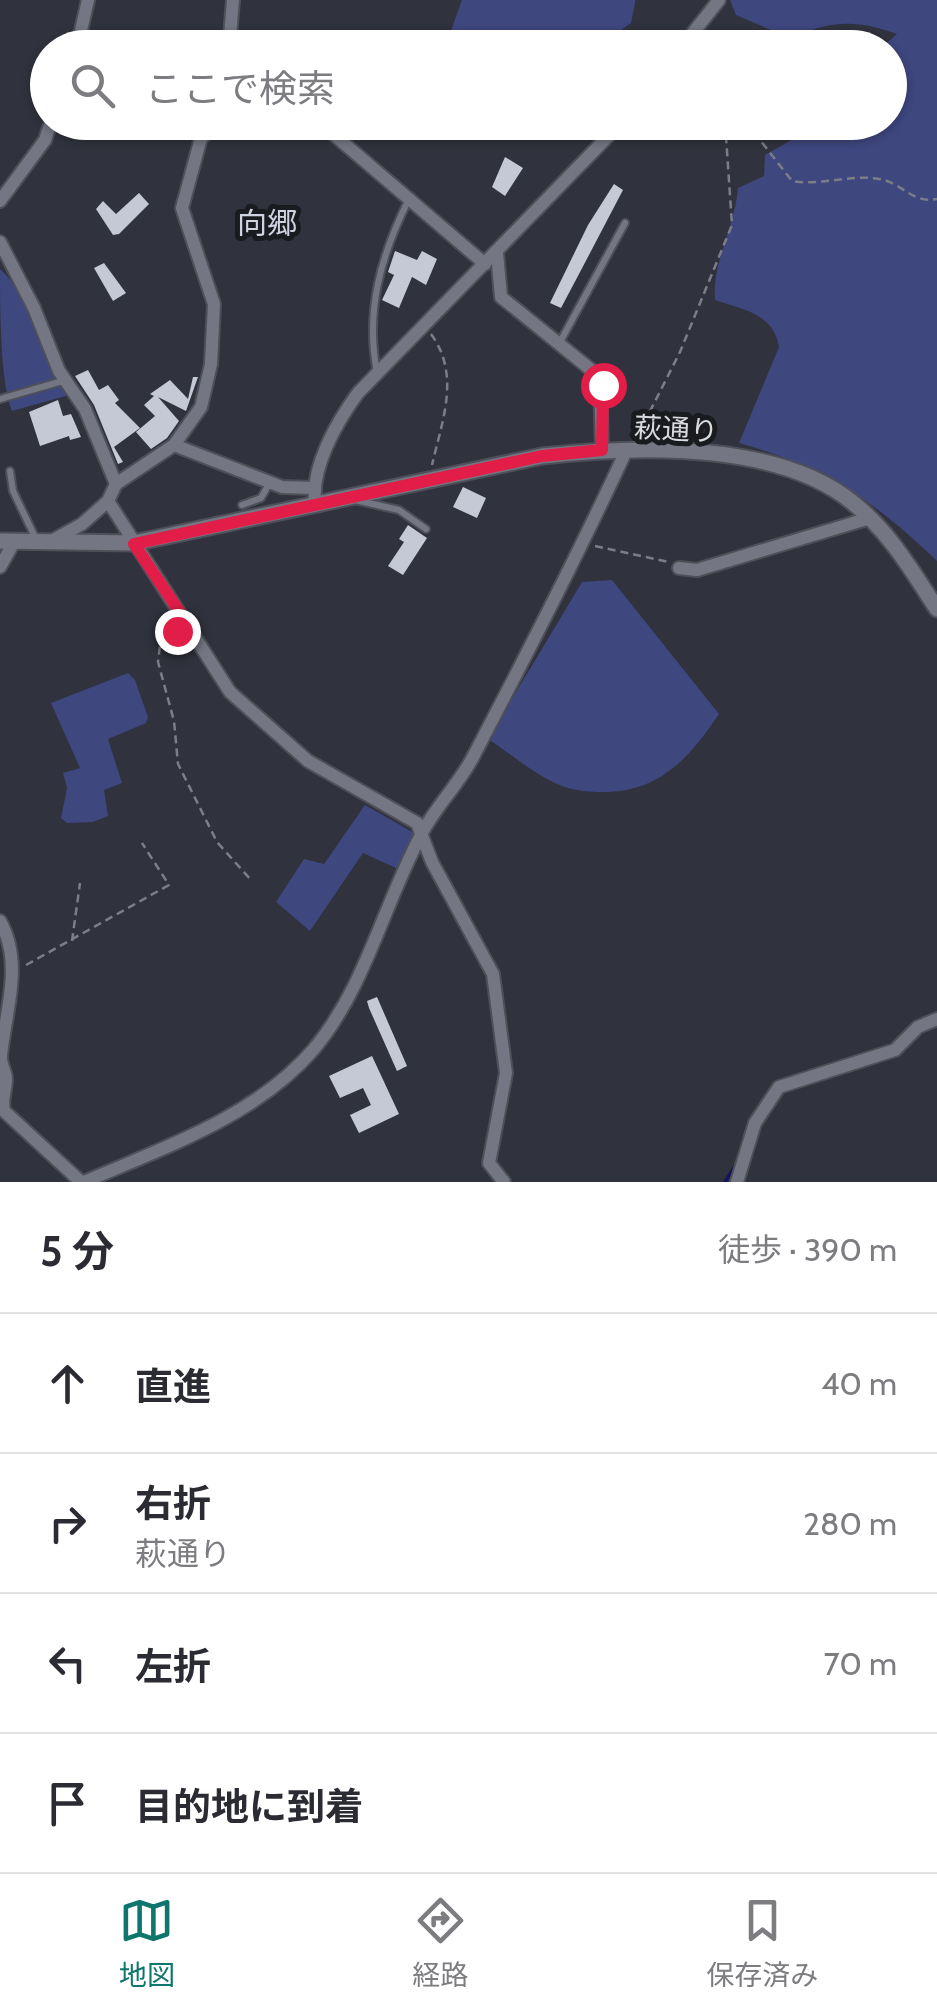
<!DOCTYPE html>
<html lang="ja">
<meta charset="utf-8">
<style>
body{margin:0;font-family:Cabin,"Noto Sans JP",sans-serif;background:#f7f7f7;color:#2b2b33}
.stop{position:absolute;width:30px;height:30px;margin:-22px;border:8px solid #e11d48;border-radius:50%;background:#fff}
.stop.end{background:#e11d48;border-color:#fff;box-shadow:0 2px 10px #0008}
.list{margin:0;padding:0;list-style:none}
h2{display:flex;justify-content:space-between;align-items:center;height:130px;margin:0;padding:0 40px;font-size:42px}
h2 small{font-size:32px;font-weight:400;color:#7c7c81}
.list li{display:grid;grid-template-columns:65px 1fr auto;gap:30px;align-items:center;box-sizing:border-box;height:140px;padding:0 40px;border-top:2px solid #e1e1e2}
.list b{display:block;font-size:38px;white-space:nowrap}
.list p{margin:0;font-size:32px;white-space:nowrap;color:#7c7c81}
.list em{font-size:32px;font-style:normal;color:#7c7c81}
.icon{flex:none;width:55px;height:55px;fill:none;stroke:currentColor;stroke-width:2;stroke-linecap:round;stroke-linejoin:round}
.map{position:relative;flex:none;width:937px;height:1182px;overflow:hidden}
.search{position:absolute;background:#fff;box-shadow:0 2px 8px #0004;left:30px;right:30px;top:30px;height:110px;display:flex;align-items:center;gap:25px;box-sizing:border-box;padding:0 35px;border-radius:55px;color:#7c7c81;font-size:38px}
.sheet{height:690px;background:#fff}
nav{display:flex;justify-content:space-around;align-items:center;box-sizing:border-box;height:140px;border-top:2px solid #e1e1e2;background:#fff;font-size:28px;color:#7c7c81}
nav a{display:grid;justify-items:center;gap:5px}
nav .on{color:#0f766e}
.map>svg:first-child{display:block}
.green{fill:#3e477e}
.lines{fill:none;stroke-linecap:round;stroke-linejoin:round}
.stream{stroke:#151657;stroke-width:4}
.building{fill:#c5c9d6}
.service-casing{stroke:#4e5059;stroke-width:10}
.minor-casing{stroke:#4e5059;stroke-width:16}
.tertiary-casing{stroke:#4e5059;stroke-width:19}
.path{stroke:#7c7e87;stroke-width:2.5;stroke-dasharray:8 5;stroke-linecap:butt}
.service{stroke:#747783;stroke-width:6}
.minor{stroke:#747783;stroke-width:12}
.tertiary{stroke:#747783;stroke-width:15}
.route{stroke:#e11d48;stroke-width:12}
.labels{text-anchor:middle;stroke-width:10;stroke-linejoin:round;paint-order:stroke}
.street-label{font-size:28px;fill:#d8dae0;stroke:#191b1f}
.neighbourhood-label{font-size:30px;fill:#d0d3e1;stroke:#191b1f}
</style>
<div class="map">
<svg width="937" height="1182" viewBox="0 0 937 1182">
<rect width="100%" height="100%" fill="#30323d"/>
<path class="green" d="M462,0h173v3l-4,20 -34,24h-152z
M730,0h207v561c-65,-62 -112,-94 -198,-118l40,-96c-6,-34 -35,-37 -64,-47 -3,-39 20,-73 23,-112l26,-12 1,-21 37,-21 2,-11 86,-1v-74l-8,-1 15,-13c-38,-14 -68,-15 -105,5l-56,-24z
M0,269c39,35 36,89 69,126l-57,16c-12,-28 -12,-105 -12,-142z
M612,580l107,134c-36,54 -71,87 -142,76 -31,-5 -63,-34 -89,-51l94,-157z
M128,673l7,7 13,37 -2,6 -38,16 14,44 -18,7 4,26 -15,6 -26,1 -6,-5 6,-30 -4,-15 17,-5 -29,-65z
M365,805l49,28 -16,36 -35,-16 -53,78 -34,-29 28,-43 20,5z"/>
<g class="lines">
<path class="stream" d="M725,1182l11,-17"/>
</g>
<path class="building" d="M505,157l18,11 -18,28 -13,-9z
M614,184l9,6 -44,84 -18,34 -11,-5 38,-78z
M139,193l10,11 -30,30 -6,1 -17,-26 7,-8 13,13z
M395,251l22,9 5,-9 15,8 -11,26 -14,-8 -13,31 -17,-8 12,-25 -6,-3z
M104,263l22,30 -13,8 -19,-33z
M88,370l11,20 9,-5 11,15 -4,3 25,25 -26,19 9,15 -5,2 -24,-59 -19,-29z
M193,377h5l-12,34 -28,-14 21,24 -12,17 -16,11 -15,-17 19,-16 -11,-11 10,-9 -4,-2 20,-14 18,19z
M58,400l5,16 8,-2 10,23 -11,3 -1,-4 -29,10 -11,-34z
M463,487l23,11 -9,20 -24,-11z
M408,525l19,13 -24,37 -15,-9 16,-24 -5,-3z
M377,997l30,69 -10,5 -28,-63 -2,-7z
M372,1056l27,58 -40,19 -9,-18 21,-10 -8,-17 -23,10 -11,-22z"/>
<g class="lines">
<defs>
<path id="service" d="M560,342l65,-119
M377,372c-12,-60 4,-117 31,-171
M0,399l66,-19
M10,471l3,20 23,48
M355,500l44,10 27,19
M242,505l19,-7 8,-14"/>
<path id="minor" d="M77,48l11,-48
M229,48l4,-48
M681,48l38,-48
M319,122l166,142
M0,201l45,-61 6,-18
M0,242l34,66 25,63 26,38 31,75
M497,253l4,44 99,80 2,73
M174,445l108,42 31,1
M108,501l122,191 78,69 109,62 15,39 61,112 13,99 -17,90 15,19
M315,504c-4,-37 21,-81 43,-111l264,-271
M48,543l34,-19 26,-23 8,-17 58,-39 27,-38 10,-43 3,-60 -32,-96 19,-70 20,-16
M0,567l14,-25
M679,568l18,2 173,-52
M0,921c24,43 5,91 1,135 -1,9 5,15 5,23 0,12 -5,20 -2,32l77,71
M84,1182c79,-34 171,-65 229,-132 52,-61 71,-147 109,-217 14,-27 37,-49 51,-76 53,-101 105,-202 153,-306
M737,1182l18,-59 24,-36 116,-37 23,-23 19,-8"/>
<path id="tertiary" d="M0,541l134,2 408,-87c93,-10 234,-15 310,46 37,29 60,69 85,107"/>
</defs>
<use href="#service" class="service-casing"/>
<use href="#minor" class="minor-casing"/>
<use href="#tertiary" class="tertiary-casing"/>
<path class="path" d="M169,122l21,11
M746,122l46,59c29,5 59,-7 87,-2 22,3 33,25 58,20
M431,334c30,41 11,87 1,131
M638,435l42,-83 52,-127 -7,-103
M595,546l74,16
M179,630l-19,15 -2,17 16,59 4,43 39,78 34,38
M72,941l8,-58
M26,965l143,-80 -27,-42"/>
<use href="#service" class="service"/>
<use href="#minor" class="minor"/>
<use href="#tertiary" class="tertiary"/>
</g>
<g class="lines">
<path class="route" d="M177,631l12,-5 -55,-82 408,-88 60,-6 1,-65"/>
</g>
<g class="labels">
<g class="street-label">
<text transform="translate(676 429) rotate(3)" y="10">萩通り</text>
</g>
<g class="neighbourhood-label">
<text x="267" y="234">向郷</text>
</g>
</g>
</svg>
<div class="stop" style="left:603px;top:385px"></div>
<div class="stop end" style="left:177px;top:631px"></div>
<div class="search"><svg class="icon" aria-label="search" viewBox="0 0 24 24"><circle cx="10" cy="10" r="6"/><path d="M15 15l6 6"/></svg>ここで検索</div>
</div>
<section class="sheet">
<h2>5 分<small>徒歩 · 390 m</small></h2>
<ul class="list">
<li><svg class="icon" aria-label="ahead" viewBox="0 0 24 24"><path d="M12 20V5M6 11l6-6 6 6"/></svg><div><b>直進</b></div><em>40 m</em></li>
<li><svg class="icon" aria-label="right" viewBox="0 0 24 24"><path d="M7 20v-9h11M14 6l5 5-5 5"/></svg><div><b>右折</b><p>萩通り</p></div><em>280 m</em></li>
<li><svg class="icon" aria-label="left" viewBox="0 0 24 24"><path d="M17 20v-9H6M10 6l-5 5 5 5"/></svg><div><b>左折</b></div><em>70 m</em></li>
<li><svg class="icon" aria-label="arrive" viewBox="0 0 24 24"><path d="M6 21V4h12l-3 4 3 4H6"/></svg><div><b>目的地に到着</b></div></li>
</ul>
</section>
<nav>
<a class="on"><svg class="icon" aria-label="map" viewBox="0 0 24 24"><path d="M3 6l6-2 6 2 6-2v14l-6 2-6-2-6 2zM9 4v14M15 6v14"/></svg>地図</a>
<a><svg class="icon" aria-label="directions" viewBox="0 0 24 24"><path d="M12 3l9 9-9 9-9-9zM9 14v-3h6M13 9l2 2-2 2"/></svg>経路</a>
<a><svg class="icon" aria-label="saved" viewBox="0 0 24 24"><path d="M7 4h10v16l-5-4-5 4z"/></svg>保存済み</a>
</nav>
